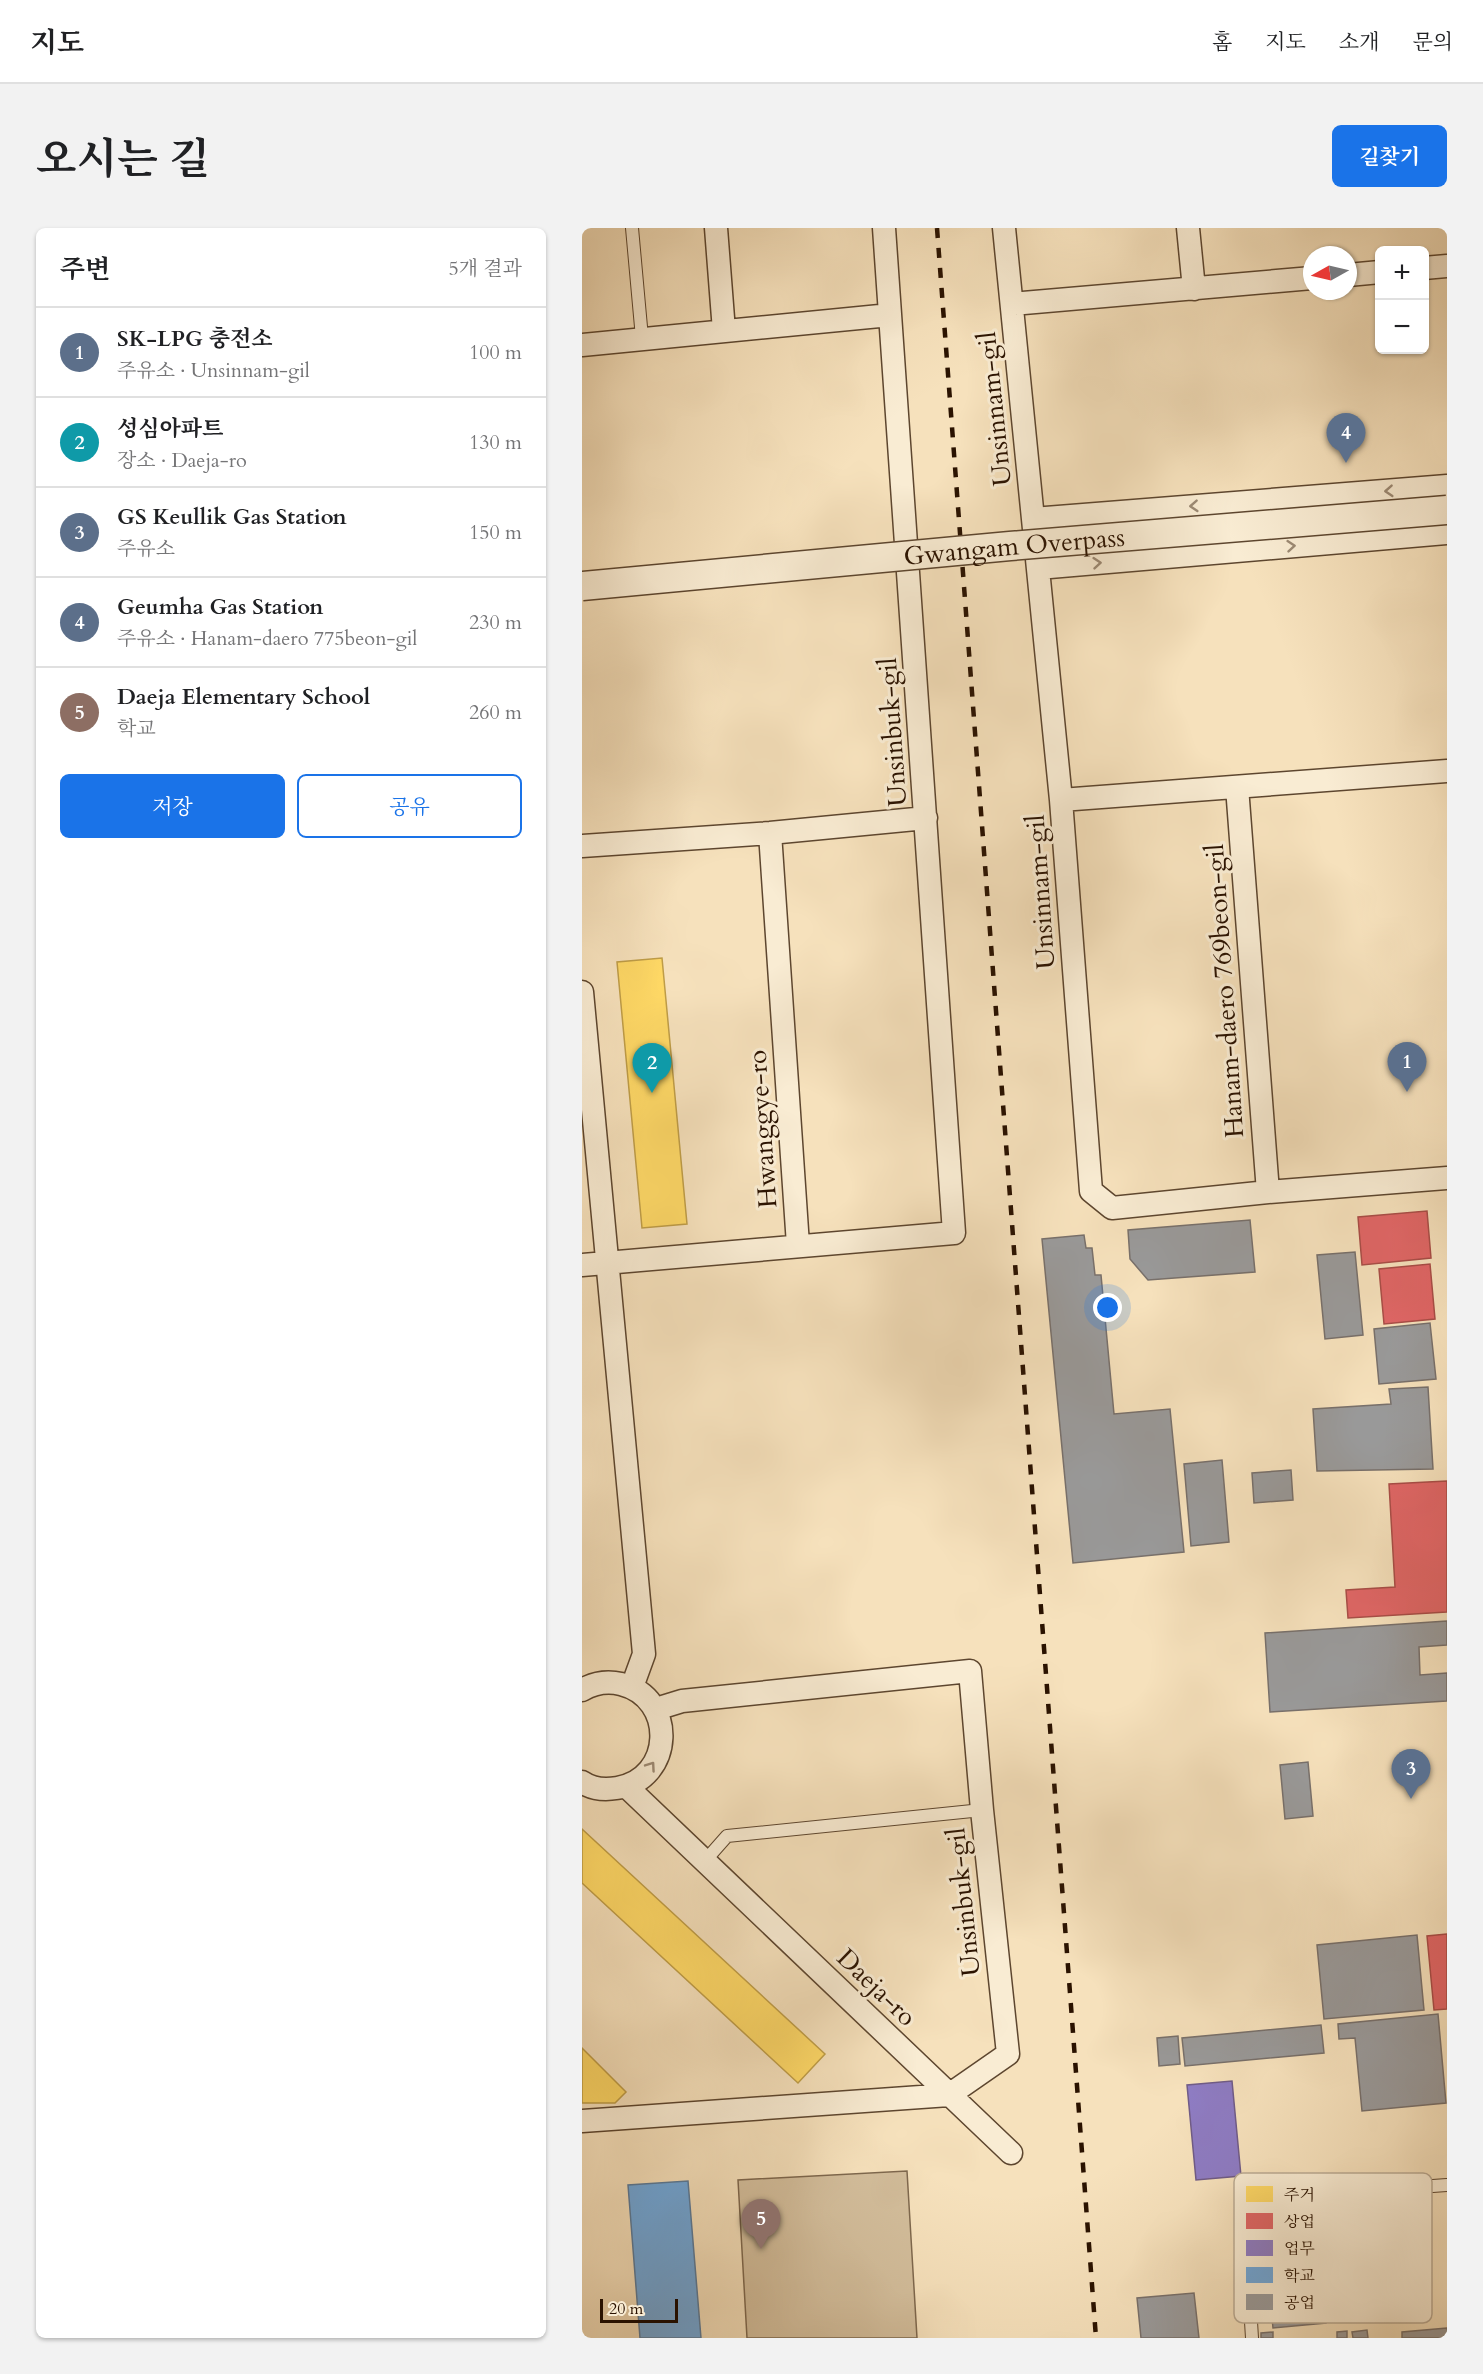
<!DOCTYPE html>
<html lang="ko">
<meta charset="utf-8">
<style>
body{margin:0;font-family:Cardo,"Noto Serif KR",serif;background:#f2f2f2;color:#202124}
.controls{position:absolute;right:18px;top:18px;display:grid;overflow:hidden;border-radius:9px;box-shadow:0 2px 4px #0004}
.controls button{width:54px;height:54px;display:grid;place-items:center;padding:0;border:0;border-bottom:2px solid #e0e0e0;background:#fff;color:#202124;font:30px sans-serif}
.compass{position:absolute;left:721px;top:18px;width:54px;height:54px;border-radius:50%;background:#fff;box-shadow:0 2px 4px #0004;rotate:262deg}
.scale{position:absolute;left:18px;bottom:15px;width:78px;box-sizing:border-box;padding-left:6px;border:3px solid #2a1200;border-top:0;font-size:16px;line-height:21px;white-space:nowrap;color:#2a1200;-webkit-text-stroke:4px #f9ecd3;paint-order:stroke}
.you{position:absolute;left:526px;top:1080px;width:21px;height:21px;margin:-15px;border:4px solid #fff;border-radius:50%;background:#1a73e8;box-shadow:0 0 0 9px #1a73e833}
.badge{display:grid;place-items:center;width:39px;height:39px;border-radius:50%;background:#1a73e8;color:#fff;font-size:20px;font-weight:700}
.pin{position:absolute;translate:-50% -50px;filter:drop-shadow(0 2px 3px #0008)}
.pin::after{content:'';position:absolute;top:32px;width:21px;height:18px;background:inherit;clip-path:polygon(0 0,100% 0,50% 100%)}
.list{margin:0;padding:0;list-style:none}
h2{display:flex;justify-content:space-between;align-items:center;height:78px;margin:0;padding:0 24px;font-size:26px}
h2 small{font-size:20px;font-weight:400;color:#757577}
.list li{display:grid;grid-template-columns:39px 1fr auto;gap:18px;align-items:center;box-sizing:border-box;height:90px;padding:0 24px;border-top:2px solid #e0e0e0}
.list b{display:block;font-size:22px;white-space:nowrap}
.list p{margin:0;font-size:20px;white-space:nowrap;color:#757577}
.list em{font-size:20px;font-style:normal;color:#757577}
.actions{display:flex;gap:12px;padding:18px 24px}
.actions a{flex:1;padding:14px 0;border:2px solid #1a73e8;border-radius:9px;text-align:center;font-size:21px;color:#1a73e8}
.actions .main{background:#1a73e8;color:#fff}
.map{position:relative;flex:none;width:865px;height:2110px;overflow:hidden;border-radius:9px}
header{display:flex;align-items:center;gap:36px;box-sizing:border-box;height:84px;padding:0 30px;background:#fff;border-bottom:2px solid #e0e0e0}
header strong{font-size:28px}
nav{display:flex;gap:33px;margin-inline-start:auto;font-size:21px}
.intro{display:flex;align-items:center;justify-content:space-between;box-sizing:border-box;height:144px;padding:0 36px}
h1{margin:0;font-size:42px}
.button{padding:15px 27px;border-radius:9px;background:#1a73e8;color:#fff;font-size:21px;font-weight:700}
main{display:flex;gap:36px;padding:0 36px}
aside{flex:1;background:#fff;border-radius:9px;box-shadow:0 2px 4px #0004}
.map>svg:first-child{display:block}
.green{fill:#d3be9c;stroke:#7e684e;stroke-width:1.5}
.homes{fill:#ffd966;stroke:#bf9d47;stroke-width:1.5}
.shops{fill:#e06666;stroke:#a94d47;stroke-width:1.5}
.offices{fill:#8e7cc3;stroke:#705c88;stroke-width:1.5}
.schools{fill:#6fa8dc;stroke:#5a7b9a;stroke-width:1.5}
.industry{fill:#999;stroke:#78706b;stroke-width:1.5}
.lines{fill:none;stroke-linecap:round;stroke-linejoin:round}
.service-casing{stroke:#5d462f;stroke-width:14}
.minor-casing{stroke:#5d462f;stroke-width:25}
.service{stroke:#f9ecd3;stroke-width:12}
.minor{stroke:#f9ecd3;stroke-width:22}
.rail{stroke:#2a1200;stroke-width:4.5;stroke-dasharray:10 10;stroke-linecap:butt}
.tertiary-bridge-casing{stroke:#5d462f;stroke-width:31;stroke-linecap:butt}
.tertiary-bridge{stroke:#f9ecd3;stroke-width:28}
.oneway{stroke:#9c8a74}
.labels{text-anchor:middle;stroke-width:6;stroke-linejoin:round;paint-order:stroke}
.street-label{font-size:26px;fill:#2a1200;stroke:#f9ecd3}
.key{fill:#f9ecd3;stroke:#bbab94;stroke-width:1.5}
.key-label{font-size:16px;fill:#2a1200}
</style>
<header>
<strong>지도</strong>
<nav><a>홈</a><a>지도</a><a>소개</a><a>문의</a></nav>
</header>
<div class="intro"><h1>오시는 길</h1><a class="button">길찾기</a></div>
<main>
<aside>
<h2>주변<small>5개 결과</small></h2>
<ul class="list">
<li><span class="badge" style="background:#5c6f8a">1</span><div><b>SK-LPG 충전소</b><p>주유소 · Unsinnam-gil</p></div><em>100 m</em></li>
<li><span class="badge" style="background:#0f9aa8">2</span><div><b>성심아파트</b><p>장소 · Daeja-ro</p></div><em>130 m</em></li>
<li><span class="badge" style="background:#5c6f8a">3</span><div><b>GS Keullik Gas Station</b><p>주유소</p></div><em>150 m</em></li>
<li><span class="badge" style="background:#5c6f8a">4</span><div><b>Geumha Gas Station</b><p>주유소 · Hanam-daero 775beon-gil</p></div><em>230 m</em></li>
<li><span class="badge" style="background:#8d6e63">5</span><div><b>Daeja Elementary School</b><p>학교</p></div><em>260 m</em></li>
</ul>
<div class="actions"><a class="main">저장</a><a>공유</a></div>
</aside>
<div class="map">
<svg width="865" height="2110" viewBox="0 0 865 2110">
<rect width="100%" height="100%" fill="#f6e1bc"/>
<filter id="stains"><feTurbulence type="fractalNoise" baseFrequency=".00333" numOctaves="4"/><feColorMatrix values="0 0 0 0 .2 0 0 0 0 .09 0 0 0 0 .02 0 0 0 .5 -.17"/></filter>
<radialGradient id="worn" r=".72"><stop offset=".6" stop-color="#630" stop-opacity="0"/><stop offset="1" stop-color="#630" stop-opacity=".3"/></radialGradient>
<path class="green" d="M325,1943l10,167h-170l-9,-158z"/>
<path class="homes" d="M80,730l25,266 -45,4 -25,-266z
M0,1601l243,225 -27,29 -216,-200z
M0,1820l44,44 -11,11h-33z"/>
<path class="shops" d="M845,983l4,47 -69,7 -4,-48z
M848,1036l5,55 -51,5 -5,-55z
M865,1253v131l-99,6 -2,-28 49,-3 -6,-103z
M865,1706v75l-13,1 -7,-74z"/>
<path class="offices" d="M650,1853l9,95 -45,4 -9,-95z"/>
<path class="schools" d="M106,1953l13,157h-61l-12,-153z"/>
<path class="industry" d="M668,992l5,52 -107,8 -18,-21 -2,-29z
M502,1007l2,13h6l3,27h6l13,139 56,-5 14,143 -111,11 -31,-324z
M773,1024l8,83 -38,4 -8,-84z
M848,1095l6,56 -57,5 -5,-55z
M846,1159l5,82 -116,2 -4,-62 78,-5 -2,-15z
M640,1232l7,82 -38,4 -7,-82z
M709,1242l2,30 -39,3 -2,-30z
M865,1393v24l-28,2 1,28 27,-2v28l-177,11 -5,-79z
M726,1534l5,54 -28,3 -5,-54z
M835,1707l7,75 -100,9 -7,-74z
M856,1786l8,89 -84,8 -7,-73 -16,1 -1,-15z
M739,1797l3,28 -139,13 -3,-28z
M596,1808l2,28 -21,2 -2,-28z
M707,2049v3l33,-3 4,46 -53,5 -5,-49z
M612,2065l5,45h-58l-4,-40z
M865,2100v10h-45v-6z
M785,2102l1,8h-15l-1,-6z
M765,2103v7h-10v-6z
M691,2104v6h-12v-5z"/>
<g class="lines">
<defs>
<path id="service" d="M50,0l10,110
M122,1634l23,-26 255,-26
M670,2110l-7,-116 2,-23 200,-14"/>
<path id="minor" d="M134,0l8,103
M422,0l57,572 30,391 21,17 156,-16 179,-14
M606,0l6,61
M842,40l23,-2
M766,47l32,-3
M430,76l300,-26
M0,117l308,-30
M451,291l414,-33
M456,340l409,-35
M655,559l31,405
M479,572l386,-29
M188,605l28,412
M0,618l188,-13 156,-15
M0,764l62,662 -12,33
M0,1037l372,-32 -70,-1005
M0,1462c12,-7 26,-9 39,-6 56,14 53,95 -4,104 -12,2 -25,1 -35,-6
M74,1481l26,-8 288,-30 12,139 26,244 -59,41
M45,1559l384,366
M0,1893l367,-26"/>
</defs>
<use href="#service" class="service-casing"/>
<use href="#minor" class="minor-casing"/>
<use href="#service" class="service"/>
<use href="#minor" class="minor"/>
<path class="rail" d="M355,0l159,2110"/>
<defs>
<g id="tertiary-bridge">
<path id="s1" d="M0,358l428,-40 437,-36"/>
</g>
</defs>
<use href="#tertiary-bridge" class="tertiary-bridge-casing"/>
<use href="#tertiary-bridge" class="tertiary-bridge"/>
</g>
<defs><path id="oneway-chevron" d="M-2-3.5L2.5 0L-2 3.5" fill="none" stroke-width="1.6" stroke-linecap="round" stroke-linejoin="round" transform="scale(1.5)"/></defs>
<g class="oneway">
<use href="#oneway-chevron" transform="translate(807 263) rotate(176)"/>
<use href="#oneway-chevron" transform="translate(612 278) rotate(176)"/>
<use href="#oneway-chevron" transform="translate(709 318) rotate(-5)"/>
<use href="#oneway-chevron" transform="translate(515 335) rotate(-5)"/>
<use href="#oneway-chevron" transform="translate(69 1538) rotate(-55)"/>
</g>
<g class="labels">
<g class="street-label">
<text transform="translate(412 181) rotate(-96)" y="9">Unsinnam-gil</text>
<text dy="9" stroke="none"><textPath href="#s1" startOffset="434">Gwangam Overpass</textPath></text>
<text transform="translate(310 504) rotate(-94)" y="9">Unsinbuk-gil</text>
<text transform="translate(458 664) rotate(-94)" y="9">Unsinnam-gil</text>
<text transform="translate(642 763) rotate(-94)" y="9">Hanam-daero 769beon-gil</text>
<text transform="translate(180 901) rotate(-94)" y="9">Hwanggye-ro</text>
<text transform="translate(381 1674) rotate(-96)" y="9">Unsinbuk-gil</text>
<text transform="translate(295 1759) rotate(44)" y="9">Daeja-ro</text>
</g>
</g>
<rect x="652" y="1945" width="198" height="150" rx="9" class="key"/>
<rect x="664" y="1958" width="27" height="16" fill="#ffd966"/>
<rect x="664" y="1985" width="27" height="16" fill="#e06666"/>
<rect x="664" y="2012" width="27" height="16" fill="#8e7cc3"/>
<rect x="664" y="2039" width="27" height="16" fill="#6fa8dc"/>
<rect x="664" y="2066" width="27" height="16" fill="#999"/>
<g class="key-label">
<text x="702" y="1972">주거</text>
<text x="702" y="1999">상업</text>
<text x="702" y="2026">업무</text>
<text x="702" y="2053">학교</text>
<text x="702" y="2080">공업</text>
</g>
<rect width="100%" height="100%" filter="url(#stains)"/>
<rect width="100%" height="100%" fill="url(#worn)"/>
</svg>
<div class="controls">
<button>+</button>
<button>−</button>
</div>
<svg class="compass" viewBox="-18 -18 36 36"><path d="M0-13l5 13h-10z" fill="#e53935"/><path d="M0 13l5-13h-10z" fill="#757577"/></svg>
<div class="scale">20 m</div>
<div class="you"></div>
<div class="pin badge" style="left:825px;top:864px;background:#5c6f8a">1</div>
<div class="pin badge" style="left:70px;top:865px;background:#0f9aa8">2</div>
<div class="pin badge" style="left:829px;top:1571px;background:#5c6f8a">3</div>
<div class="pin badge" style="left:764px;top:235px;background:#5c6f8a">4</div>
<div class="pin badge" style="left:179px;top:2021px;background:#8d6e63">5</div>
</div>
</main>
